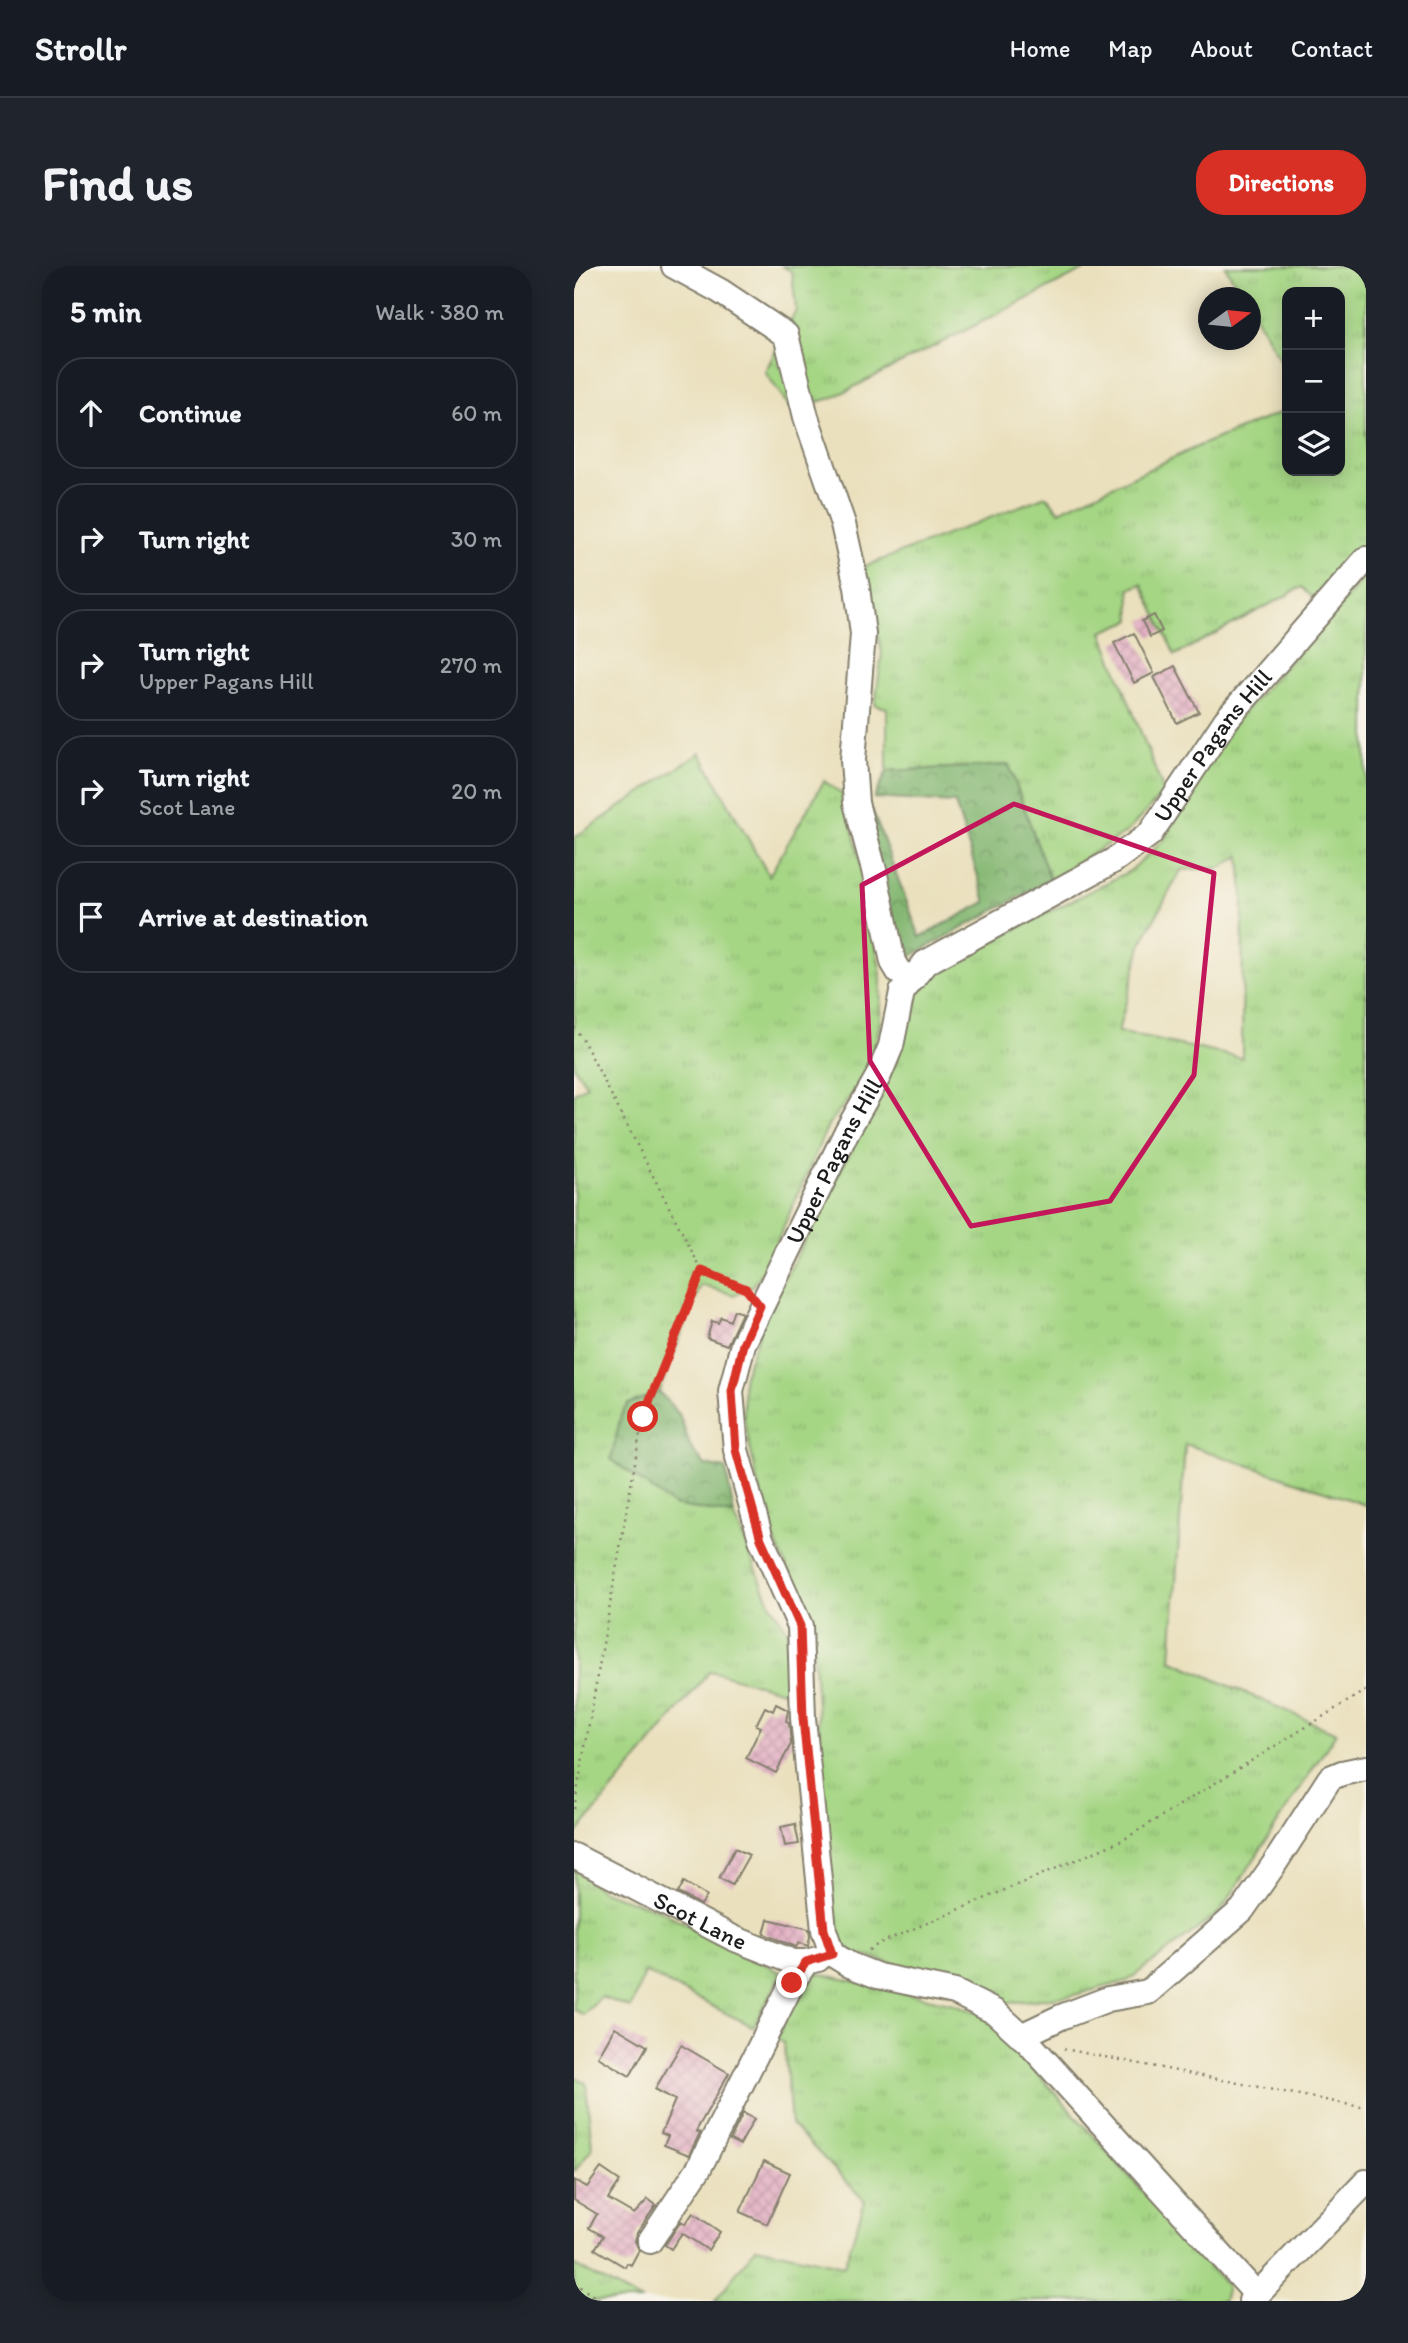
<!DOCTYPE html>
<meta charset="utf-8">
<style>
body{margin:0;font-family:Itim,sans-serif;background:#20242c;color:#f1f3f6}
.controls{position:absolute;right:21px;top:21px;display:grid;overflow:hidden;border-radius:14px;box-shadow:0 4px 18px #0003}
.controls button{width:63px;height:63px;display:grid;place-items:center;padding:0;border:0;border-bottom:2px solid #363941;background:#171b24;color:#f1f3f6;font:35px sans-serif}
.compass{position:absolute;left:624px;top:21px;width:63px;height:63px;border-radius:50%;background:#171b24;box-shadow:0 4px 18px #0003;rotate:75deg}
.stop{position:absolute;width:21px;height:21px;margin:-16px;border:5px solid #d93025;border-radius:50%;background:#fff}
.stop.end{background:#d93025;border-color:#fff;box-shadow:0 2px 7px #0008}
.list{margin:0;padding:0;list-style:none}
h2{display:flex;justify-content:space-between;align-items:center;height:91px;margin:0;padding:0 28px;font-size:30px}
h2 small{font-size:23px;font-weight:400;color:#9ea1a6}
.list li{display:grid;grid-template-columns:46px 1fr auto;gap:21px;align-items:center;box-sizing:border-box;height:112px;margin:0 14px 14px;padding:0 14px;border:2px solid #363941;border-radius:28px}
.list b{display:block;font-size:26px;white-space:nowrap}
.list p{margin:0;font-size:23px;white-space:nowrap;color:#9ea1a6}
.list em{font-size:23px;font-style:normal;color:#9ea1a6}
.icon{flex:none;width:38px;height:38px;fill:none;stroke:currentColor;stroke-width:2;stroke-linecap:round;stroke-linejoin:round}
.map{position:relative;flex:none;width:792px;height:2035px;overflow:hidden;border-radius:28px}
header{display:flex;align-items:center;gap:42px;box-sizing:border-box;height:98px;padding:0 35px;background:#171b24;border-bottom:2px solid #363941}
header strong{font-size:33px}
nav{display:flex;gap:38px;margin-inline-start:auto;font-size:24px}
.intro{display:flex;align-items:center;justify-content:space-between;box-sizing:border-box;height:168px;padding:0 42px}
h1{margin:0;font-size:49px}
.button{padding:18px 32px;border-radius:28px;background:#d93025;color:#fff;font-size:24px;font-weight:700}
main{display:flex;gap:42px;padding:0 42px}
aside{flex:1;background:#171b24;border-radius:28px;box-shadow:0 4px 18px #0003}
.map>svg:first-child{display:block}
.grass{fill:url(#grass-tufts);stroke:#607950;stroke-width:2;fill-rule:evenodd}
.forest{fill:url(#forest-crowns);stroke:#506a47;stroke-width:2}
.building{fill:url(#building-cross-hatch)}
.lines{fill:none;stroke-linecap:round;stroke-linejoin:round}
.minor-casing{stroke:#837e6c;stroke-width:28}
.path{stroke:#837e6c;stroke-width:2.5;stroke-dasharray:2 5;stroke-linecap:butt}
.minor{stroke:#fff;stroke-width:24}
.route{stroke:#d93025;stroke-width:9}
.marked{fill:none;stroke:#c2185b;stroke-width:5;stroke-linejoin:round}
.labels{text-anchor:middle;stroke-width:5;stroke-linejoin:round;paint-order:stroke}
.street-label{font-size:24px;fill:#1c1c1c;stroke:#f7f3e8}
</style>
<header>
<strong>Strollr</strong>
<nav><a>Home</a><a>Map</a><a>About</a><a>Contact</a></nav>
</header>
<div class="intro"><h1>Find us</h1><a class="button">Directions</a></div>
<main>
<aside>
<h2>5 min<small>Walk · 380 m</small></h2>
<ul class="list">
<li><svg class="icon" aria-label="ahead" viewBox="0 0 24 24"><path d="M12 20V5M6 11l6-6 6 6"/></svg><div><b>Continue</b></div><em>60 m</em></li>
<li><svg class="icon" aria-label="right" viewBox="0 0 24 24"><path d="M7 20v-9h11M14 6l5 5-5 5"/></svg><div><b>Turn right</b></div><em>30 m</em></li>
<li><svg class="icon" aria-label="right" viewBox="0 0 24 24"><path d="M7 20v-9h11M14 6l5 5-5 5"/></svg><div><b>Turn right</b><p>Upper Pagans Hill</p></div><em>270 m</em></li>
<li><svg class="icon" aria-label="right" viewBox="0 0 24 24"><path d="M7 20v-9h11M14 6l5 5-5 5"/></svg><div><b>Turn right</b><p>Scot Lane</p></div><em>20 m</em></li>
<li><svg class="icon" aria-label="arrive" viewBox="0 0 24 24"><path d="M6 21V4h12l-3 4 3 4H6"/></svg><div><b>Arrive at destination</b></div></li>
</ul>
</aside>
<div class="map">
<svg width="792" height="2035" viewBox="0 0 792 2035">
<defs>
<pattern id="grass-tufts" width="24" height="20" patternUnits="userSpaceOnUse" patternTransform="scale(1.75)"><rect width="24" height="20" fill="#a5d684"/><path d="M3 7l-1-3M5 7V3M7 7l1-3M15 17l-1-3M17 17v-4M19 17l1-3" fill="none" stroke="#8db771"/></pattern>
<pattern id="forest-crowns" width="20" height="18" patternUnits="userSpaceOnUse" patternTransform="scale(1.75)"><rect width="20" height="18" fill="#84b772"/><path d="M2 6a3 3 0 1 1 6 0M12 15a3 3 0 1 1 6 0" fill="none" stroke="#6b945d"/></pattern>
<pattern id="building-cross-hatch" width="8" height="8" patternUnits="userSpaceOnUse" patternTransform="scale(1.75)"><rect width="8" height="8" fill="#e3b2c4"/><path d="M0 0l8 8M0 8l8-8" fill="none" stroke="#c298a8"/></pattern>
</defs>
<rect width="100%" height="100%" fill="#f7f3e8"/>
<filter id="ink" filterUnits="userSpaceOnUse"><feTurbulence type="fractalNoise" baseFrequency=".0143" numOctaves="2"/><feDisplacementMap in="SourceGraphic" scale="14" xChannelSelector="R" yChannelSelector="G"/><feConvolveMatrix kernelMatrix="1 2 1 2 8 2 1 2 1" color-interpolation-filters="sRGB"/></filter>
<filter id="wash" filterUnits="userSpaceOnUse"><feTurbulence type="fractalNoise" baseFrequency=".00686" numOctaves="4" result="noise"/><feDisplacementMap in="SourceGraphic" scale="28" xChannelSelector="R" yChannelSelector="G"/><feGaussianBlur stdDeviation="1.57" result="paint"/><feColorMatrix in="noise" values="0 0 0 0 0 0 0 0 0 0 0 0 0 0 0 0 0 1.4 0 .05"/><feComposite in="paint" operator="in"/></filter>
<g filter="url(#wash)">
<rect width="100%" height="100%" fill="#eae0bd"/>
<path class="grass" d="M208,0h302v4l-252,128 -41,11 -26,-37 31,-62 -4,-38z
M651,0h141v278l-50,57 -14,-14 -127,68 -33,-71 -13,5 2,31 -29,12 62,160 -36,39 -78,49 -41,-115 -122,6v-63l-12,-3 7,-52 -19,-86 183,-71 13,15 142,-66 86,-35v61h53v-179h-53v80l-36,-63 -1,-11 -6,-1z
M792,310v929l-181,-61 -14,216 165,73 -116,179 -93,69 -53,14 -65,8 -54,-22 -100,-28 -18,-13 -5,-19 -21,-303 -44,-94 -23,-104 -1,-41 21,-60 132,-256 18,-69 25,-26 191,-97 35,-32 27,-53 44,-65zM666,590l3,39 -1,163 -124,-26 24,-90 39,-72 39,-2z
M126,487l69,123 55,-95 19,14 15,55 23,124 -1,48 -8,40 -18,30 -26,33 -62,142 -14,19 -18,9 -33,-10 -42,107 -31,12 45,101 61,10 36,88 18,28 6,63 -84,-23 -136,166v-744l13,-7 -13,-19v-229z
M0,1603l28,22 55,18 125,64 -29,54 -108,-55 -14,36 -30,-11 -18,18 -9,-6z
M242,1707l138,31 25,9 20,17 228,256 -4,15h-508l41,-54 88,19 21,-65 -74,-77 -7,-81 -7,-4 25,-60z
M0,1810l12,7 6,65 -18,24z
M0,1999l68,36h-68z"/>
<path class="forest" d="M435,499l41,115 -144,79 -11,-13 -29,-131 6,-5 48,127 66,-35 -31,-99 -81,-5 13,-27z
M85,1126l20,22 12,34 14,17 21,4 8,46 -61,-10 -62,-46 10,-44 7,-11z"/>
<g id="blocks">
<path class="building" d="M580,349l8,16 -12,6 -8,-16z
M560,367l20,40 -20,10 -20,-40z
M601,400l24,46 -22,11 -23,-46z
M160,1044l8,3 -15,32 -20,-7 5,-17 6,2 3,-6 9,4z
M202,1438l12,6 -2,12 3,1 2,21 -15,29 -30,-15 15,-31 -5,-2 9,-18 8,4z
M221,1558l4,20 -14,2 -4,-19z
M161,1582l14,7 -17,30 -13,-7z
M110,1616l23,14 -6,9 -23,-12z
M194,1653l41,10 1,8 -2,9 -9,-3 -3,4 -32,-13z
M41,1761l32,19 -17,30 -32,-19z
M107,1779l48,28 -33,58 4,2 -11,22 -25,-10 4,-9 -7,-3 14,-33 -20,-11z
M169,1847l11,6 -14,26 -10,-5z
M190,1895l26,12 -23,51 -27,-12z
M27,1902l19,13 -12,18 26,15 14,-15 8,6 -19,28 -2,8 4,9 -8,15 -4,-2 -2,4 -30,-18 8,-13 -14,-8 8,-14 -23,-14v-20l13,7z
M119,1947l27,19 -12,18 -26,-17 -11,16 -6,-4 16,-24 4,3z"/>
</g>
</g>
<g filter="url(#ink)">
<use href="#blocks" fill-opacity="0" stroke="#837e6c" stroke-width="2"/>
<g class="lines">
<defs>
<g id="minor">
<path d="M100,0l46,25 66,44 20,82 37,107 14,63 6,47 -10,126 3,43 18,67 19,92 6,10 14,7"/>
<path id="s1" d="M0,1590l159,82 60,24h13l12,-3"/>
<path id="s2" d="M258,1688l-8,-24 -21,-212 -3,-92 -39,-87 -25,-89 -5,-59 12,-47 104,-213 32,-56 12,-29 11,-54 23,-29 188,-102 37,-27 76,-114 140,-161"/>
<path d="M258,1688l18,11 28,11 77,16 40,20 33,30 229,253"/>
<path d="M447,1770l40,-19 47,-18 40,-7 94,-82 31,-44 57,-88 12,-5 24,-5"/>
<path d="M76,1975l49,-73 93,-185 14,-21"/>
<path d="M677,2035l115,-119"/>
</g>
</defs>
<use href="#minor" class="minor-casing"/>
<path class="path" d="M0,761l9,13 119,231 45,20
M0,1543l69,-392 59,-146
M295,1684l11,-7 243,-103 243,-150
M490,1783l302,59
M0,2017l27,18"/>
<use href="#minor" class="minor"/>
</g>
</g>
<g class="lines" filter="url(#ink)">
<path class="route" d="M69,1151l59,-146 44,18 14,17 -17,38 -11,47 4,59 25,89 39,87 3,92 21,212 8,24 -26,8 -14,21"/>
</g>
<path class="marked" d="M440,538l200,69 -20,202 -84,126 -139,25 -101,-165 -8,-176z"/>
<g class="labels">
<g class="street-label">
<text dy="8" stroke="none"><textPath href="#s2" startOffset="1419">Upper Pagans Hill</textPath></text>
<text dy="8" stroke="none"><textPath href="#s2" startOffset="830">Upper Pagans Hill</textPath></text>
<text dy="8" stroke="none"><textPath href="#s1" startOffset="142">Scot Lane</textPath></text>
</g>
</g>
</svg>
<div class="controls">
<button>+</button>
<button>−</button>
<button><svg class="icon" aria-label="layers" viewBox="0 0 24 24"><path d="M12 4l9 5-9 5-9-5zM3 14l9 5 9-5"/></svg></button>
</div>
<svg class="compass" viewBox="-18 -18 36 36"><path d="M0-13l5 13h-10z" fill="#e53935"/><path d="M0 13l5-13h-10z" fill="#9ea1a6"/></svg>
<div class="stop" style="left:69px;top:1151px"></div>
<div class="stop end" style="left:218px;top:1717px"></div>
</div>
</main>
